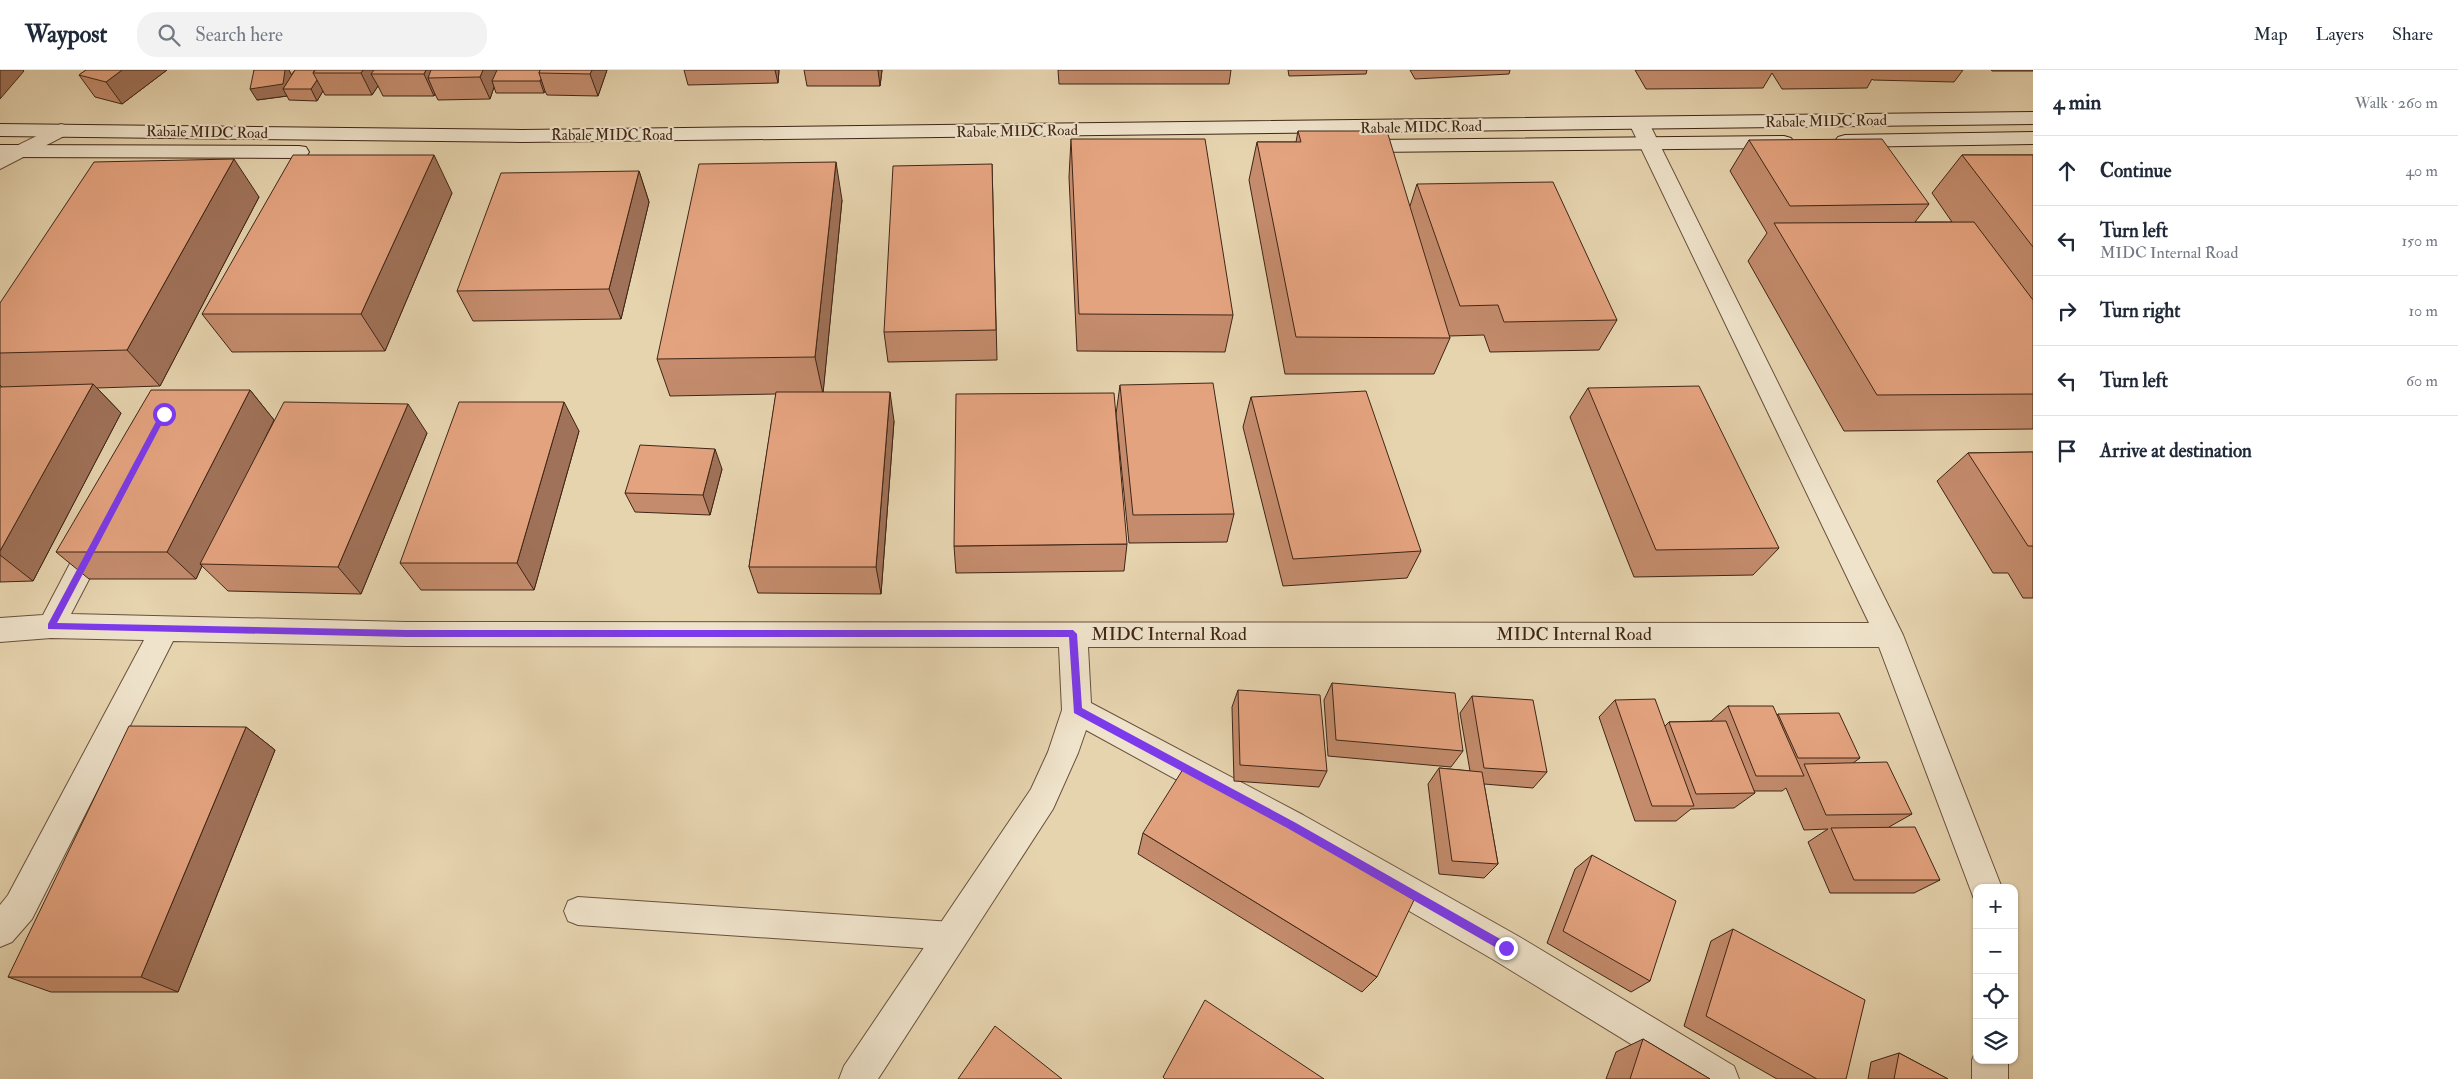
<!DOCTYPE html>
<meta charset="utf-8">
<style>
body{margin:0;font-family:"IM FELL Double Pica",serif;background:#f2f2f3;color:#1f2937}
.controls{position:absolute;right:15px;bottom:15px;display:grid;overflow:hidden;border-radius:10px;box-shadow:0 1px 4px #0004}
.controls button{width:45px;height:45px;display:grid;place-items:center;padding:0;border:0;border-bottom:1px solid #e0e1e3;background:#fff;color:#1f2937;font:25px sans-serif}
.stop{position:absolute;width:15px;height:15px;margin:-11px;border:4px solid #7c3aed;border-radius:50%;background:#fff}
.stop.end{background:#7c3aed;border-color:#fff;box-shadow:0 1px 5px #0008}
.list{margin:0;padding:0;list-style:none}
h2{display:flex;justify-content:space-between;align-items:center;height:65px;margin:0;padding:0 20px;font-size:21px}
h2 small{font-size:16px;font-weight:400;color:#747a83}
.list li{display:grid;grid-template-columns:32px 1fr auto;gap:15px;align-items:center;box-sizing:border-box;height:70px;padding:0 20px;border-top:1px solid #e0e1e3}
.list b{display:block;font-size:19px;white-space:nowrap}
.list p{margin:0;font-size:16px;white-space:nowrap;color:#747a83}
.list em{font-size:16px;font-style:normal;color:#747a83}
.icon{flex:none;width:28px;height:28px;fill:none;stroke:currentColor;stroke-width:2;stroke-linecap:round;stroke-linejoin:round}
.map{position:relative;flex:none;width:2033px;height:1009px;overflow:hidden}
header{display:flex;align-items:center;gap:30px;box-sizing:border-box;height:70px;padding:0 25px;background:#fff;border-bottom:1px solid #e0e1e3}
header strong{font-size:24px}
nav{display:flex;gap:28px;margin-inline-start:auto;font-size:18px}
.search{width:350px;height:45px;background:#f2f2f3;display:flex;align-items:center;gap:12px;box-sizing:border-box;padding:0 18px;border-radius:20px;color:#747a83;font-size:19px}
main{display:flex}
aside{flex:1;background:#fff}
.map>svg:first-child{display:block}
.lines{fill:none;stroke-linecap:round;stroke-linejoin:round}
.service-casing{stroke:#69513c;stroke-width:2}
.minor-casing{stroke:#69513c;stroke-width:2}
.secondary-casing{stroke:#3f2516;stroke-width:2}
.service{fill:#efe3cb;fill-rule:evenodd}
.minor{fill:#efe3cb;fill-rule:evenodd}
.secondary{fill:#efe3cb;fill-rule:evenodd}
.wall{fill:#c48c6d;stroke:#3f2516}
.shaded-wall{fill:#a07259;stroke:#3f2516}
.building{fill:#e4a37f;stroke:#3f2516}
.route{fill:#7c3aed}
.labels{text-anchor:middle;stroke-width:4;stroke-linejoin:round;paint-order:stroke}
.far-street-label{font-size:15px;fill:#3f2516;stroke:#efe3cb}
.street-label{font-size:18px;fill:#3f2516;stroke:#efe3cb}
</style>
<header>
<strong>Waypost</strong>
<div class="search"><svg class="icon" aria-label="search" viewBox="0 0 24 24"><circle cx="10" cy="10" r="6"/><path d="M15 15l6 6"/></svg>Search here</div>
<nav><a>Map</a><a>Layers</a><a>Share</a></nav>
</header>
<main>
<div class="map">
<svg width="2033" height="1009" viewBox="0 0 2033 1009">
<rect width="100%" height="100%" fill="#e6d4af"/>
<filter id="stains"><feTurbulence type="fractalNoise" baseFrequency=".004" numOctaves="4"/><feColorMatrix values="0 0 0 0 .2 0 0 0 0 .09 0 0 0 0 .02 0 0 0 .5 -.17"/></filter>
<radialGradient id="worn" r=".72"><stop offset=".6" stop-color="#630" stop-opacity="0"/><stop offset="1" stop-color="#630" stop-opacity=".3"/></radialGradient>
<g class="lines">
<defs>
<path id="service" d="M578,827l374,25 10,4 4,10 -4,10 -10,4 -374,-25 -10,-4 -4,-10 4,-10z"/>
<path id="minor" d="M1639,47l7,2 3,4 254,512 99,253h-25v12l-3,-1 -95,-252h-791l3,56 212,112 215,121 216,130 5,13h-51l-194,-119 -213,-123 -195,-107 -8,23 -25,56 -175,270h-39l5,-13 187,-277 17,-37 14,-42 -3,-63 -653,-1 -233,-5 -141,278 -20,23 -12,5v-42l8,-10 136,-255 -93,-2 -51,4v-24l43,-3 44,-84 10,-3 10,3 3,8 -39,75 335,8 1463,1 -240,-500 3,-4z
M61,54l7,2 3,4 -3,4 -68,35v-15z
M1977,979v11h31v19h-36v-19z"/>
<path id="secondary" d="M2033,42v12l-1511,18 -522,-6v-12l522,6z
M2033,62v12l-188,3 -7,-2 -3,-4 3,-4 7,-2z
M1784,66l7,2 3,4 -3,4 -7,2 -414,4 -7,-2 -3,-4 3,-4 7,-2z
M0,75l299,1 7,1 3,5 -3,5 -7,1 -299,-1z"/>
</defs>
<use href="#service" class="service-casing"/>
<use href="#minor" class="minor-casing"/>
<use href="#secondary" class="secondary-casing"/>
<use href="#service" class="service"/>
<use href="#minor" class="minor"/>
<use href="#secondary" class="secondary"/>
</g>
<path class="wall" d="M86,0h81l-45,34 -27,-7 -16,-22z
M254,0h35l2,5 4,-5h312l-9,26 -51,-1 -2,-4 -1,2h-48l-2,-6 -4,12 -52,1 -3,-6 -1,2h-51l-5,-10 -6,9h-47l-2,-4 -6,10 -28,-1 -2,-4 -30,4z
M684,0h95l-1,13 -90,2z
M804,0h78l-2,16h-73z
M1058,0h173l-2,14h-170z
M1288,0h79l-1,4 -77,2z
M1410,0h100l-1,4 -94,5z
M1635,0h328l-9,12 -81,-2 -1,-1 -5,9 -85,1 -10,-16 -9,15 -117,1z
M1991,0h42v1h-41z
M1298,61l112,75 7,-22 200,136 -18,30 -109,2 -6,-17 -35,1 1,2 -16,36h-149l-36,-194 8,-38h39z
M1071,69l162,176 -8,37 -148,-1 -8,-174z
M1749,70l180,64 -14,18h37l-20,-29 30,-38h71v274l-189,2 -96,-170 19,-28 -37,-62z
M992,94l5,196 -109,2 -4,-30z
M639,101l10,31 -28,117 -148,2 -16,-30z
M452,123l-67,158 -153,1 -30,-38z
M259,127l-99,189 -63,2 24,25 -88,168 -33,1v-195h2l-2,-2v-82z
M842,130l-19,192 71,29 -13,173 -123,-1 -9,-26 27,-173 -106,2 -13,-37z
M1120,315l114,129 -7,28 -98,1 -13,-129z
M1588,318l191,160 -26,27 -119,2 -64,-160z
M250,320l24,30 -17,34 170,-21 -66,161 -133,-3 -26,-25 -6,13h-107l-33,-27z
M1251,327l170,154 -14,27 -124,8 -40,-159z
M579,361l-45,159h-113l-21,-27z
M2033,382v146h-10l-15,-25h-15l-56,-92 31,-28z
M722,399l-12,46 -75,-3 -10,-19z
M1127,474l-3,27 -168,2 -2,-27z
M1332,613l131,68 -12,16 -123,-11 -4,-56z
M1238,620l89,81 -8,16 -85,-6 -2,-74z
M1472,626l75,76 -14,16 -49,-4 14,80 -14,14 -45,-4 -11,-90 11,-16 31,3 -10,-58z
M1615,630l50,26 4,-4 42,-1 17,-15 49,9 1,-1 82,44 -7,5 59,51 -23,13 51,53 -26,13h-84l-22,-51 20,-13 -24,1 -18,-42 -4,3h-28l1,2 -21,15 -43,1 -15,12h-41l-36,-104z
M246,657l29,23 -97,242h-127l-43,-15z
M1143,763l234,144 -15,15 -224,-138z
M1592,785l58,126 -19,11 -84,-49 28,-74z
M1733,859l113,150h-69l-93,-53 27,-85z
M1643,969l67,40h-104l10,-27z
M1899,983l49,26h-80l3,-17z"/>
<path class="shaded-wall" d="M0,0h23l1,1 -24,28z
M122,0h45l-45,34 -16,-22z
M285,0h4l3,6 -9,13 4,7 -30,4 -7,-11z
M363,0h23l-15,4 7,12 -6,9 -11,-22z
M426,0h19l-17,8 7,16 -1,2 -10,-22z
M483,0h15l-6,11 2,6 -4,12 -10,-22z
M592,0h15l-9,26 -8,-22z
M775,0h4l-1,13z
M878,0h4l-2,16z
M541,9l4,12 -1,2 -4,-12z
M317,10l6,11 -6,10 -6,-12z
M434,85l18,38 -67,158 -24,-37z
M234,89l25,38 -99,189 -33,-36z
M836,92l6,38 -19,194 -8,-37z
M639,101l10,31 -28,117 -12,-30z
M93,314l28,29 -88,168 -33,-26v-4z
M250,320l24,30 -71,144h-3l2,2 -6,13 -29,-27z
M890,322l4,29 -13,173 -5,-27z
M564,332l15,29 -45,159 -17,-27z
M408,334l19,29 -66,161 -23,-27z
M715,379l7,20 -12,46 -7,-20z
M246,657l29,23 -97,242 -37,-15z"/>
<path class="building" d="M86,0h36l-16,12 -27,-7z
M254,0h31l-2,14 -33,5z
M295,0h20l-2,3 4,7 -6,9h-28z
M315,0h48l-2,3h-48z
M374,0h52l-2,4h-53z
M431,0h52l-3,7 -52,1z
M497,0h43l-1,3 2,6 -1,2h-48z
M540,0h52l-2,4 -51,-1z
M1298,61h89l63,207 -154,-1 -39,-195h44z
M1071,69h134l28,176 -154,-1z
M1882,69l47,65 -139,2 -41,-66z
M293,85h141l-73,159h-159z
M1962,85h71v92z
M234,89l-107,191 -127,3v-50l94,-141z
M836,92l-21,195 -158,2 42,-195z
M992,94l4,166 -112,2 9,-166z
M639,101l-30,118 -152,2 44,-118z
M1553,112l64,138 -113,2 -6,-17 -38,1 -43,-122z
M1974,152l59,78v94l-156,1 -103,-172z
M1213,313l21,131 -101,1 -13,-130z
M93,314l-93,167v-164z
M1699,316l80,162 -123,2 -68,-162z
M151,320h99l-83,162h-111z
M1366,321l55,160 -128,8 -42,-162z
M776,322h114l-14,175h-127z
M1114,323l13,151 -173,2 2,-152z
M284,332l124,2 -70,163 -138,-3z
M459,332h105l-47,161h-117z
M640,375l75,4 -12,46 -78,-2z
M2033,382v94h-5l-60,-93z
M1332,613l123,10 8,58 -127,-11z
M1238,620l82,5 7,76 -87,-6z
M1472,626l61,4 14,72 -63,-4z
M1655,629l39,107h-42l-37,-106z
M1728,636h45l31,70h-48z
M1839,643l21,45h-62l-20,-44z
M1726,651l29,72 -59,1 -27,-72z
M129,656l117,1 -105,250h-133z
M1887,692l25,52 -86,1 -22,-51z
M1185,696l229,134 -37,77 -234,-144z
M1439,698l43,4 16,92 -46,-3z
M1915,757l25,53h-86l-23,-52z
M1592,785l84,46 -26,80 -87,-50z
M1733,859l132,71 -19,79h-29l-111,-63z
M1205,930l119,79h-159l-2,-2z
M995,956l67,53h-104z
M1643,969l67,40h-80z
M1899,983l49,26h-54z"/>
<path class="route" d="M164,341l3,3 -110,209 349,7h667l4,4 5,74 214,115 213,121 2,4 -2,3h-7l-213,-122 -215,-116 -5,-76h-663l-358,-8v-5l112,-210z"/>
<g class="labels">
<g class="far-street-label">
<text transform="translate(1826 51) rotate(-1)" y="5">Rabale MIDC Road</text>
<text transform="translate(1421 57) rotate(-1)" y="5">Rabale MIDC Road</text>
<text transform="translate(1017 61) rotate(-1)" y="5">Rabale MIDC Road</text>
<text transform="translate(207 62) rotate(1)" y="5">Rabale MIDC Road</text>
<text x="612" y="70">Rabale MIDC Road</text>
</g>
<g class="street-label">
<text x="1169" y="570">MIDC Internal Road</text>
<text x="1574" y="570">MIDC Internal Road</text>
</g>
</g>
<rect width="100%" height="100%" filter="url(#stains)"/>
<rect width="100%" height="100%" fill="url(#worn)"/>
</svg>
<div class="controls">
<button>+</button>
<button>−</button>
<button><svg class="icon" aria-label="locate" viewBox="0 0 24 24"><circle cx="12" cy="12" r="6"/><path d="M12 2v4M12 18v4M2 12h4M18 12h4"/></svg></button>
<button><svg class="icon" aria-label="layers" viewBox="0 0 24 24"><path d="M12 4l9 5-9 5-9-5zM3 14l9 5 9-5"/></svg></button>
</div>
<div class="stop" style="left:164px;top:344px"></div>
<div class="stop end" style="left:1506px;top:878px"></div>
</div>
<aside>
<h2>4 min<small>Walk · 260 m</small></h2>
<ul class="list">
<li><svg class="icon" aria-label="ahead" viewBox="0 0 24 24"><path d="M12 20V5M6 11l6-6 6 6"/></svg><div><b>Continue</b></div><em>40 m</em></li>
<li><svg class="icon" aria-label="left" viewBox="0 0 24 24"><path d="M17 20v-9H6M10 6l-5 5 5 5"/></svg><div><b>Turn left</b><p>MIDC Internal Road</p></div><em>150 m</em></li>
<li><svg class="icon" aria-label="right" viewBox="0 0 24 24"><path d="M7 20v-9h11M14 6l5 5-5 5"/></svg><div><b>Turn right</b></div><em>10 m</em></li>
<li><svg class="icon" aria-label="left" viewBox="0 0 24 24"><path d="M17 20v-9H6M10 6l-5 5 5 5"/></svg><div><b>Turn left</b></div><em>60 m</em></li>
<li><svg class="icon" aria-label="arrive" viewBox="0 0 24 24"><path d="M6 21V4h12l-3 4 3 4H6"/></svg><div><b>Arrive at destination</b></div></li>
</ul>
</aside>
</main>
